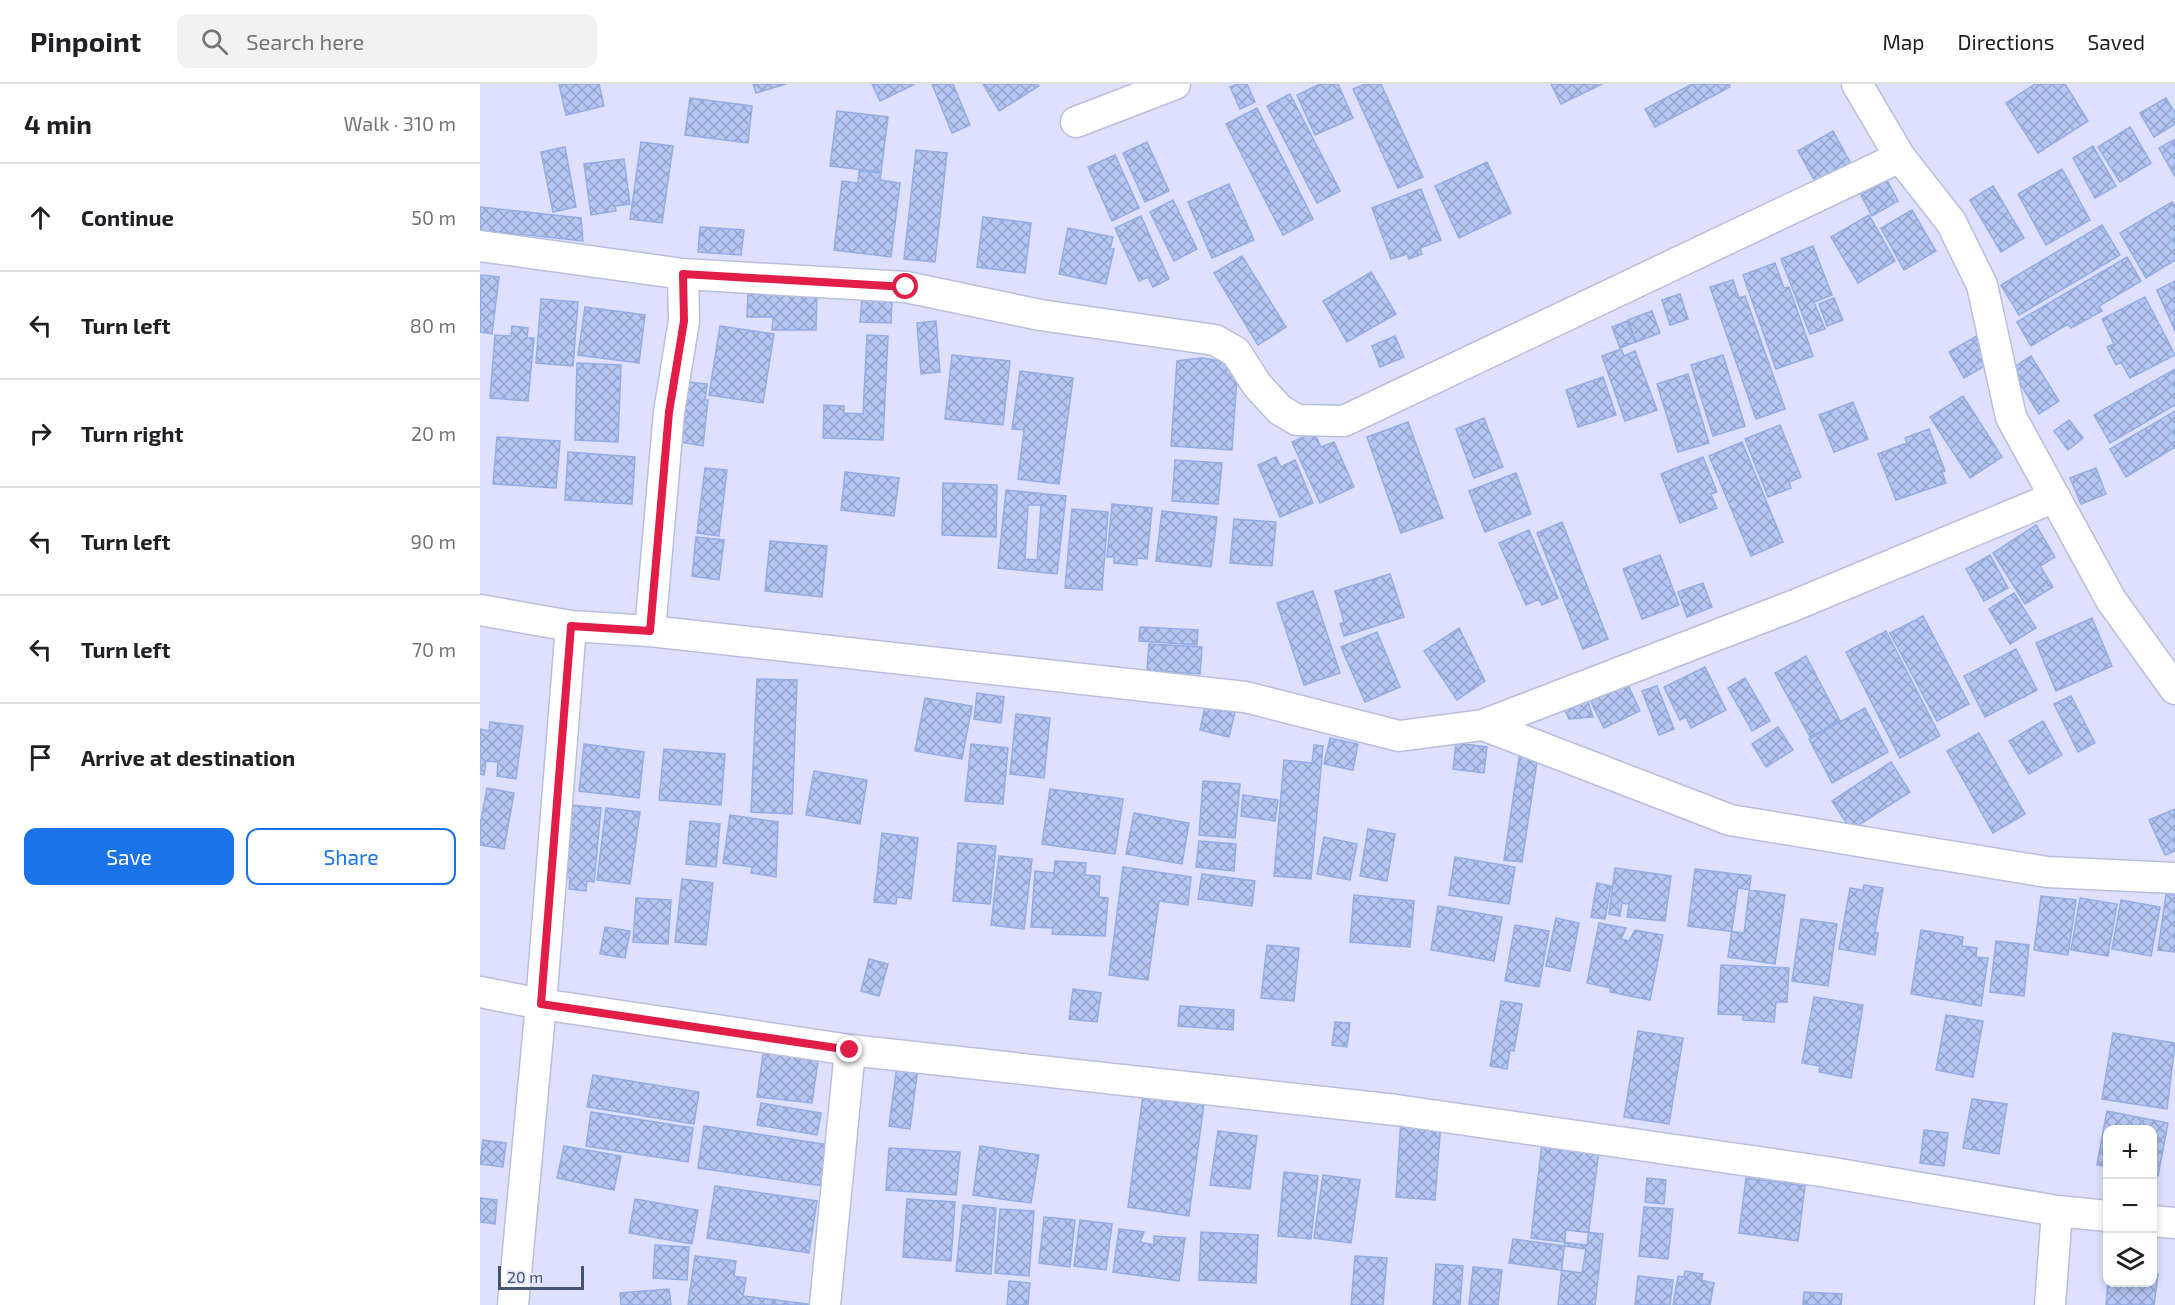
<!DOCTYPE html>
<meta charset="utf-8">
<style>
body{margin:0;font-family:"Exo 2",sans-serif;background:#f2f2f2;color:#202124}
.controls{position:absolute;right:18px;bottom:18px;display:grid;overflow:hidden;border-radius:12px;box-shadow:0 3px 9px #0003}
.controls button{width:54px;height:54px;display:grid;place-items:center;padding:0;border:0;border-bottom:2px solid #e0e0e0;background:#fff;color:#202124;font:30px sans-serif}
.scale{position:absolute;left:18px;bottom:15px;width:86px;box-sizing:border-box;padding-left:6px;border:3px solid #465473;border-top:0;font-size:16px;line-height:21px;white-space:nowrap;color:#465473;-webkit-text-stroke:4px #e5e6ff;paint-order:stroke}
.stop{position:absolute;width:18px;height:18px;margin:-14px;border:4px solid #e11d48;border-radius:50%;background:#fff}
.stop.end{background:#e11d48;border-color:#fff;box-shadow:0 2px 6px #0008}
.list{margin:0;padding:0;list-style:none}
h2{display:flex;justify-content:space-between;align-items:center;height:78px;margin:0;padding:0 24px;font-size:26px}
h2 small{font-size:20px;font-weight:400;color:#757577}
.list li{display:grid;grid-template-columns:39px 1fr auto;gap:18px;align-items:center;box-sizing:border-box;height:108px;padding:0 24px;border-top:2px solid #e0e0e0}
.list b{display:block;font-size:22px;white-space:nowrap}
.list em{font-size:20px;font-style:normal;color:#757577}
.actions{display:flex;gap:12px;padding:18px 24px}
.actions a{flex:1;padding:14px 0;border:2px solid #1a73e8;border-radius:12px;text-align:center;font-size:21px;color:#1a73e8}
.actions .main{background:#1a73e8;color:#fff}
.icon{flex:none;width:33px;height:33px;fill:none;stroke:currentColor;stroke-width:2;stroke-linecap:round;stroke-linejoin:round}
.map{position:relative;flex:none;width:1695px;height:1221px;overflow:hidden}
header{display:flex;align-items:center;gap:36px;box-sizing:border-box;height:84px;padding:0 30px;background:#fff;border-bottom:2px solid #e0e0e0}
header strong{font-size:28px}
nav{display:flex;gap:33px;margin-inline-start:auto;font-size:21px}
.search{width:420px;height:54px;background:#f2f2f2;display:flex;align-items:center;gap:15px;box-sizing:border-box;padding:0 21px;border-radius:12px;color:#757577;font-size:22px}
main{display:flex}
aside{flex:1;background:#fff}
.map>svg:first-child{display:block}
.building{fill:url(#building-cross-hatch);stroke:#95ade6;stroke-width:1.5;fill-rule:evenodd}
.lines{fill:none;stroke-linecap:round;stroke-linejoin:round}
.minor-casing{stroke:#b8bfde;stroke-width:33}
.minor{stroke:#fff;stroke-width:30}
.route{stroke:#e11d48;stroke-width:8}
</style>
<header>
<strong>Pinpoint</strong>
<div class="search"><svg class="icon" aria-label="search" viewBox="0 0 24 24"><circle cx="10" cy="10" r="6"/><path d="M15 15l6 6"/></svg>Search here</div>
<nav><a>Map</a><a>Directions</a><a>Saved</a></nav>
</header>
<main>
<aside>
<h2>4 min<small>Walk · 310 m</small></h2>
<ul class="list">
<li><svg class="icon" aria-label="ahead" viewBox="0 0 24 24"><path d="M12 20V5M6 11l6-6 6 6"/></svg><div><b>Continue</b></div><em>50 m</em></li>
<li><svg class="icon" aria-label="left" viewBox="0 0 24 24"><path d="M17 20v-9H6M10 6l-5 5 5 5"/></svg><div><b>Turn left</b></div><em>80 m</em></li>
<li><svg class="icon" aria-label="right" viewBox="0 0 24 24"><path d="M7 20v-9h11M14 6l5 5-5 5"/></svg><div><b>Turn right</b></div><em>20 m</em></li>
<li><svg class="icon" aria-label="left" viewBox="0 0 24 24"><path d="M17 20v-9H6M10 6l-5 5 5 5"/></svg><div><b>Turn left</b></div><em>90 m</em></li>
<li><svg class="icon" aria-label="left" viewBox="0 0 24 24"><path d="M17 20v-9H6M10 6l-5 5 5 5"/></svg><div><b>Turn left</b></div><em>70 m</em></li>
<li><svg class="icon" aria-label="arrive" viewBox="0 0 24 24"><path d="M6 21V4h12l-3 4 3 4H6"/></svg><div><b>Arrive at destination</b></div></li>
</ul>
<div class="actions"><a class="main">Save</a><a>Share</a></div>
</aside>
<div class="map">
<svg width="1695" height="1221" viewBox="0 0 1695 1221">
<defs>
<pattern id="building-cross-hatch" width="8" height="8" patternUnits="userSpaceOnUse" patternTransform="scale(1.5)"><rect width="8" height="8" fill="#b5c6f3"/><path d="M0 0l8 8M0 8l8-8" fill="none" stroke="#95a3c9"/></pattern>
</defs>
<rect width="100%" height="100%" fill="#dee0fd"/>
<path class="building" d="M79,0h40l5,22 -38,9z
M273,0h33l-30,9z
M392,0h43l-35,17z
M452,0h21l17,41 -18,8z
M503,0h55l1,2 -40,25z
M757,0h10l8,18 -15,7 -10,-22z
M840,0h18l15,34 -38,17 -18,-40z
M885,0h16l42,93 -25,11 -45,-99z
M1071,0h51l-41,20z
M1212,0h37l1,3 -75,40 -10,-18z
M1555,0h30l23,37 -50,32 -32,-50z
M810,10l50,97 -23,12 -50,-97z
M210,14l62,8 -4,37 -63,-8z
M1686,14l9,15v11l-21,13 -14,-24z
M777,24l56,111 -30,16 -57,-111z
M357,27l51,6 -7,55 -51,-6z
M1650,43l21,36 -31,19 -22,-35z
M1353,47l18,33 -35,19 -18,-32z
M1695,55v38l-16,-29z
M161,58l32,4 -11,77 -32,-4z
M667,58l22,49 -24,11 -22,-49z
M1613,62l23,40 -21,12 -22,-40z
M85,63l11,60 -23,5 -12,-60z
M436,66l31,3 -12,109 -31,-3z
M635,71l24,53 -27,13 -24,-54z
M144,75l6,45 -15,2 1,5 -25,4 -7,-51z
M1007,78l24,51 -52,25 -24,-52z
M1582,85l28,51 -44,25 -28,-51z
M379,87l22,2 -1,7 20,3 -9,74 -57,-7 8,-69 16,2z
M1407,96l11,21 -26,15 -11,-21z
M749,100l25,56 -42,18 -24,-56z
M1513,102l31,52 -23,14 -31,-52z
M941,105l20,51 -21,8 2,6 -13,5 -2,-5 -16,5 -19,-51z
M693,116l24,49 -23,12 -24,-49z
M1692,118l3,4v54l-29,18 -26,-45z
M0,123l101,11 2,23 -103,-11z
M1432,126l24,41 -32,19 -23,-42z
M1389,131l26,46 -37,22 -27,-46z
M661,132l28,63 -16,8 -5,-10 -9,4 -24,-53z
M503,133l48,6 -6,50 -48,-6z
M1622,141l18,30 -101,60 -18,-30z
M220,143l44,3 -3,25 -43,-3z
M588,144l45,9 -3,12h4l-8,35 -47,-10z
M1333,162l19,49 -18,7 11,27 -15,5 -29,-75z
M762,172l44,71 -28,18 -44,-72z
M1647,173l14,24 -42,25 3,5 -31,17 -3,-4 -37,22 -14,-24z
M1295,179l9,25 5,-1 24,69 -37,13 -33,-94z
M891,188l25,42 -49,28 -24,-41z
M1,191l18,2 -7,57 -12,-2z
M1253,196l6,18 6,-2 40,113 -29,10 -46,-132z
M1695,197v50l-18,-41z
M268,210l69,1 -1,35h-44l1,-13h-26z
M1200,210l8,25 -18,6 -8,-25z
M1665,213l30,58 -45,23 -9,-16 -5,3 -9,-18 7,-3 -12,-25z
M382,214l30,2 -1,23 -31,-1z
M1354,214l9,22 -16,6 -8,-22z
M61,215l37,3 -5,64 -37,-3z
M105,223l60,8 -6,48 -61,-8z
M1172,227l8,22 -24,9 -8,-22z
M456,237l4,51 -19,2 -4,-51z
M1147,237l8,21 -15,6 -8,-21z
M32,242l16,2 -1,10h7l-6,63 -38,-3 5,-63 16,1z
M240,242l54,8 -11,69 -54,-8z
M1500,250l15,26 -31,18 -15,-26z
M387,251l21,1 -5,104 -60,-2 1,-33 20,1v7l19,1z
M915,252l9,21 -24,10 -8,-21z
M1141,265l3,7 11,-5 22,59 -32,11 -23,-65z
M472,271l58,6 -7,64 -58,-6z
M1243,271l22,71 -32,10 -22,-71z
M1551,272l28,45 -20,13 -28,-45z
M722,274l36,6 -6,86 -61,-4 6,-85z
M97,279l44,2 -3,77 -43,-2z
M1695,285v36l-65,38 -16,-28z
M540,287l53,7 -14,106 -41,-5 6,-49 -12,-1z
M1208,290l21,69 -31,9 -21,-68z
M1123,293l13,38 -38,12 -12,-37z
M207,298l20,2 -2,16h3l-5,46 -24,-4z
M1483,312l39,61 -32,21 -40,-61z
M1373,318l15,37 -34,13 -15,-37z
M1695,327v36l-49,30 -16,-28z
M1004,334l19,49 -29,11 -18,-49z
M1589,336l14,18 -15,12 -14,-19z
M928,338l35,96 -42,15 -34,-96z
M1300,341l21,52 -12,5 2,6 -23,9 -23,-58z
M1449,345l16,42 -3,1 4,11 -50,17 -18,-46 29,-11 -2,-5z
M834,348l7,15 13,-5 20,45 -34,16 -28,-61z
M17,353l63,4 -4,47 -63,-4z
M1262,358l41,100 -32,14 -42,-100z
M88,368l67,5 -3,47 -67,-4z
M796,373l5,10 14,-7 18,43 -33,14 -22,-52z
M1223,373l14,35 -6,2 6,14 -37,15 -19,-49z
M695,376l47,3 -4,41 -46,-3z
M225,384l22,2 -8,66 -22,-3z
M1616,384l10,26 -25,10 -11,-26z
M365,388l54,6 -5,38 -53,-6z
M1036,389l15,41 -46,18 -16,-41z
M463,399l54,2 -1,52 -54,-2z
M526,406l60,6 -9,78 -59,-6zM548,421h13l-4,55 -12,-1z
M632,420l40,4 -5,51 -10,-1v7l-23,-2v-6h-7z
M592,425l36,3 -6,78 -37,-2z
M682,427l55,6 -6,50 -55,-6z
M754,435l42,3 -4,44 -42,-3z
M1082,438l46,117 -25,10 -46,-116z
M1556,441l19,32 -15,9 13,21 -28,17 -32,-51z
M1049,446l29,68 -16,7 -3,-6 -13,6 -27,-62z
M216,453l28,3 -5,40 -27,-4z
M290,457l57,5 -5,51 -57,-6z
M1180,471l19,50 -37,14 -19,-50z
M1510,471l18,33 -24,13 -18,-32z
M910,490l14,43 -60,19 -4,-12 4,-2 -9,-31z
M1223,499l9,24 -25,10 -9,-25z
M833,507l27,82 -36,12 -27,-82z
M1534,509l22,35 -26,16 -21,-35z
M1443,532l46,88 -32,17 -47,-88z
M1612,534l20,48 -56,25 -20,-48z
M660,543l58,3 -1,15 -58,-4z
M979,544l26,53 -28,19 -33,-49z
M1406,547l54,105 -40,22 -54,-106z
M897,548l23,55 -35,15 -24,-55z
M669,560l53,3 -2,27 -53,-4z
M1536,565l21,41 -52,27 -21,-41z
M1326,572l34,65 -30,16 -35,-64z
M1225,583l21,43 -35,18 -5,-11 -6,3 -16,-33z
M1265,594l25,43 -18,10 -24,-43z
M277,595l40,1 -5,134 -41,-2z
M1147,599l13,28 -36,17 -14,-28z
M1177,602l17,43 -15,6 -17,-44z
M497,609l27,4 -3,26 -27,-4z
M1591,612l24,47 -17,9 -24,-48z
M727,613l30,6 -8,34 -29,-7z
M445,614l47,8 -10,53 -47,-8z
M1107,615l6,18 -24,2 -6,-12z
M1385,624l23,44 -56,31 -23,-44z
M536,630l34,4 -6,60 -34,-4z
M1563,637l19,34 -33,19 -20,-33z
M10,638l33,4 -7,53 -19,-3 1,-14 -12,-1 -2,14 -4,-1v-45l9,2z
M1298,643l15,23 -27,17 -14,-23z
M1499,649l46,81 -32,19 -46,-82z
M850,654l28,6 -5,26 -29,-6z
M976,659l31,4 -3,26 -31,-4z
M104,660l60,8 -5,46 -60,-7z
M491,660l37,4 -5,56 -38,-3z
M834,661l9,1 -12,133 -37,-3 10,-116 28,3z
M184,665l61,5 -4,51 -62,-5z
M1040,668l18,3 -16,107 -18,-2z
M1411,678l19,30 -59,38 -19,-29z
M334,687l53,9 -7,44 -54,-9z
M723,697l37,3 -5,54 -36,-3z
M7,704l27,5 -10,56 -24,-4v-20z
M570,705l73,10 -8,55 -73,-10z
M763,711l35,5 -3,21 -34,-5z
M90,721l31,3 -7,74 -7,-1 -1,10 -17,-2 1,-11 -7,-1z
M126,724l34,4 -10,72 -33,-4z
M1695,725v42l-10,4 -16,-35z
M654,729l55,10 -7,41 -56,-10z
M250,731l48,7 -2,55 -25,-4 1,-6 -29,-4z
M210,737l30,3 -4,43 -30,-3z
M888,745l27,5 -8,47 -27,-5z
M402,749l36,5 -7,61 -14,-2 -1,7 -22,-2z
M844,753l33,7 -7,36 -33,-6z
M719,757l37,3 -2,27 -38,-4z
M478,759l38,3 -6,58 -37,-3z
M519,772l33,3 -8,70 -33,-4z
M975,773l60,10 -6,37 -60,-9z
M575,777l31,2 -1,12 15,1 -1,21 9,1 -3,38 -53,-2 1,-6 -22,-1 4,-56 19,2z
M643,783l68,10 -3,28 -29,-4 -11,79 -39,-5z
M1135,784l56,8 -6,45 -38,-4 2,-13 -7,-1 -2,13 -11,-2z
M1215,785l56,7 -7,57 -56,-7z
M722,790l53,7 -3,25 -54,-7z
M202,795l31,4 -7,62 -31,-3z
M1117,799l14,3 -6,33 -14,-2z
M1384,801l19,3 -8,44 3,1 -3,22 -36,-6 11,-61 13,2z
M1258,804l47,7 -10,69 -47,-7z
M1686,810l9,1v57l-17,-2z
M874,811l60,6 -4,46 -60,-5z
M1561,812l35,4 -8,55 -34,-5z
M156,814l35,2 -3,44 -35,-2z
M1600,814l37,6 -9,52 -37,-6z
M1641,816l39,7 -9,49 -39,-7z
M958,822l64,11 -8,44 -63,-11z
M1076,834l23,5 -9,48 -24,-5z
M1321,835l36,5 -9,62 -36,-5z
M1119,839l27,5 -5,11 8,2 6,-11 28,5 -13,65 -40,-8 1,-4 -24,-5z
M1035,841l34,6 -10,56 -34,-6z
M125,843l25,4 -5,27 -25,-4z
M1441,846l42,7 -1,9 15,2 -1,9 12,1 -7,48 -70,-12z
M1516,857l33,4 -5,51 -34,-4z
M787,861l32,3 -5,53 -33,-3z
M389,875l19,5 -9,32 -18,-5z
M1241,881l68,3 -2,34h-11l-2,20 -31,-2v-5l-25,-1z
M593,905l28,4 -4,29 -28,-3z
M1334,913l49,8 -12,73 -32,-6 1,-6 -18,-3z
M1021,917l21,3 -8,47 -4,-1 -3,19 -17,-3z
M700,922l54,4 -1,20 -55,-4z
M1466,931l37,6 -10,56 -37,-7z
M855,938l15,1 -3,24 -15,-2z
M1158,947l45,7 -14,86 -45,-7z
M1633,949l62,10 -8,66 -65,-10z
M284,963l55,7 -7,49 -55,-6z
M418,973l21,2 -9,70 -21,-3z
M113,991l106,17 -5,32 -107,-17z
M663,1011l61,8 -15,113 -61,-9z
M1492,1015l35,5 -8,50 -36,-6z
M281,1019l60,10 -4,22 -60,-10z
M1627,1027l61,12 -10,53 -6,-1v-45h-44v37l-11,-2z
M111,1028l102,16 -5,34 -102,-16z
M921,1035l40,3 -6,78 -39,-3z
M224,1042l125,19 -6,41 -125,-18z
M1444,1046l24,3 -4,33 -24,-3z
M738,1047l39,5 -7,53 -40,-4z
M1063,1051l57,7 -13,103 -56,-7z
M3,1056l23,3 -3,24 -23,-3z
M84,1062l57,10 -7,34 -57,-12z
M500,1062l59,9 -8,48 -58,-8z
M409,1064l71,4 -4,43 -70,-5z
M804,1088l34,4 -7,63 -33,-3z
M843,1091l37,5 -9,63 -37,-5z
M1167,1094l19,2 -2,24 -19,-2z
M1266,1094l59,8 -7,55 -59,-8z
M235,1102l102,15 -8,52 -102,-15z
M0,1114l17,2 -2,24 -15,-2z
M155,1115l63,11 -6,34 -63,-11z
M427,1115l48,3 -4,59 -48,-4z
M483,1121l33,3 -5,66 -35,-3z
M1164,1123l29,2 -5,50 -29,-3z
M520,1125l34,2 -5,65 -34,-3z
M564,1133l31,3 -5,47 -31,-4z
M600,1136l32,4 -6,46 -32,-4z
M639,1145l25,3 -4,10 14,3v-9l31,2 -6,43 -66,-9z
M1086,1146l37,4 -8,71h-37z
M721,1148l57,3 -2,48 -57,-3z
M1033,1155l73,10 -4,24 -73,-10z
M175,1161l34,2 -2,33 -34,-2z
M215,1172l41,5 -2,15 12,2 -3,18 73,9h-128z
M875,1172l32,2 -4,47h-32z
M956,1180l27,2 -3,39h-27z
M993,1183l29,3 -4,35h-29z
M1205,1187l18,3 -2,6 13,3 -4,22h-37l5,-29 6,1z
M1672,1190h6l-4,31h-48l2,-23h44z
M1158,1192l35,4 -3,25h-35z
M529,1197l21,2 -2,22h-21z
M189,1205l2,16h-50l-1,-12z
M1324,1208l38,2 -1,11h-38z"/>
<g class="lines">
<defs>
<path id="minor" d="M1377,0l43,73 51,65 31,63 29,132 100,183 64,89
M596,38l99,-38
M0,162l203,28 223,13 134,28 175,25 21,12 21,33 23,25 17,10 47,1 556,-264
M0,526l91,16 79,5 595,66 154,39 84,-11 312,-120 260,-108
M91,542l-30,378 309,46
M170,547l19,-219 15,-91 -1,-47
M1003,641l247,95 317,52 128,6
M0,908l61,12 -28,301
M1577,1127l51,5
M1672,1137l23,2
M345,1221l25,-255 546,60 431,62 230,39 -7,94"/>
</defs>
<use href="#minor" class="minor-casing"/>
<use href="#minor" class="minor"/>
</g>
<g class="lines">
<path class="route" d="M370,966l-309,-46 30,-378 79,5 19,-219 15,-91 -1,-47 223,13"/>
</g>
</svg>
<div class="controls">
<button>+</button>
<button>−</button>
<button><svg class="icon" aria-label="layers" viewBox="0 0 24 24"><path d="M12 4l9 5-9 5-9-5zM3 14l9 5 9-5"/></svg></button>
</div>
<div class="scale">20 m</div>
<div class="stop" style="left:426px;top:203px"></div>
<div class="stop end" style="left:370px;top:966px"></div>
</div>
</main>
